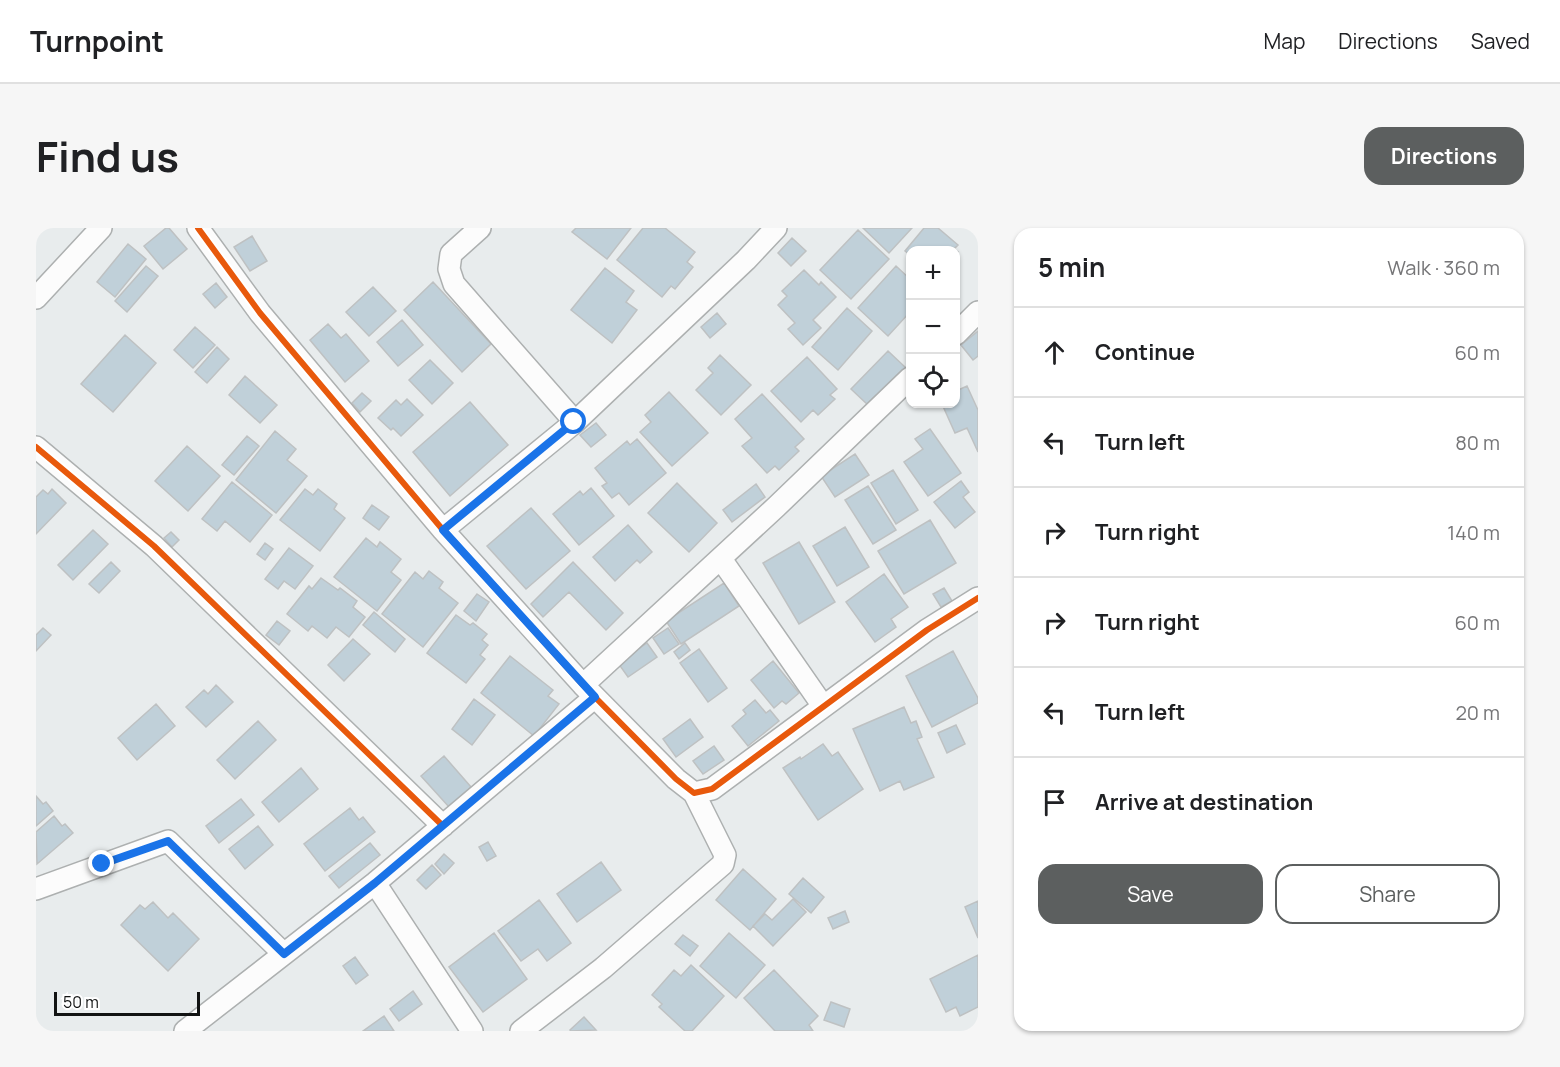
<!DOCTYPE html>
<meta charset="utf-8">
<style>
body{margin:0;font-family:Manrope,sans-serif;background:#f6f6f6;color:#202124}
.controls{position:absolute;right:18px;top:18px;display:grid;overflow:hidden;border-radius:12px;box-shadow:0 2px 4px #0004}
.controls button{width:54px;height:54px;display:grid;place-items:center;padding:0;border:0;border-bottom:2px solid #e0e0e0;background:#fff;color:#202124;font:30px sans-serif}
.scale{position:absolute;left:18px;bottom:15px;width:146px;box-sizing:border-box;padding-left:6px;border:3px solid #111313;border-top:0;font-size:16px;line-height:21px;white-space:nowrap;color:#111313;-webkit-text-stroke:4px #fff;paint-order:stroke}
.stop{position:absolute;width:18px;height:18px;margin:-14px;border:4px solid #1a73e8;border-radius:50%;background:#fff}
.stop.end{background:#1a73e8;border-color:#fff;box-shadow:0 2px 6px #0008}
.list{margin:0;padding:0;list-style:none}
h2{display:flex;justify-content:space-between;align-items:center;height:78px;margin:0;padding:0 24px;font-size:26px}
h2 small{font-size:20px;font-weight:400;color:#757577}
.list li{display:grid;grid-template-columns:39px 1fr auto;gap:18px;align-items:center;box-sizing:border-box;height:90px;padding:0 24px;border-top:2px solid #e0e0e0}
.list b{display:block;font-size:22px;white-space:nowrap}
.list em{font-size:20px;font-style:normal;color:#757577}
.actions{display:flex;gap:12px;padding:18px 24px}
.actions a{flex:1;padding:14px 0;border:2px solid #5c5f5f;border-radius:18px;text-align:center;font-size:21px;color:#5c5f5f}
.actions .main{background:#5c5f5f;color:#fff}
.icon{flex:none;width:33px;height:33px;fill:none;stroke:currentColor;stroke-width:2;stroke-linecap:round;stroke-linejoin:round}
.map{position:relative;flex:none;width:942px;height:803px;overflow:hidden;border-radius:18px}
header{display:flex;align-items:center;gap:36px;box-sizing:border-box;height:84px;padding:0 30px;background:#fff;border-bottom:2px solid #e0e0e0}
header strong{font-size:28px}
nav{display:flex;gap:33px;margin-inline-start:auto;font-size:21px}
.intro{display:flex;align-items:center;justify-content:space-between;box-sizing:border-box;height:144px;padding:0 36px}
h1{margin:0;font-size:42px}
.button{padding:15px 27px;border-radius:18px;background:#5c5f5f;color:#fff;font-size:21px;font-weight:700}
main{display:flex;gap:36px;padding:0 36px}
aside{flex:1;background:#fff;border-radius:18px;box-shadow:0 2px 4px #0004}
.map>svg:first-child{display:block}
.building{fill:#c0d0d9;stroke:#bec1c2;stroke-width:1.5}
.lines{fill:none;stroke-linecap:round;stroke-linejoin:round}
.minor-casing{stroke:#adb0b0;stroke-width:24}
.minor{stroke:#fcfcfc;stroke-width:21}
.cycleway-casing{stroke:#fff;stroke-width:10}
.cycleway{stroke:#e8590c;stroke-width:6}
.route{stroke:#1a73e8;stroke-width:8}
</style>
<header>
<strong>Turnpoint</strong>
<nav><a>Map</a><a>Directions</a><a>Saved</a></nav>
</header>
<div class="intro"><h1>Find us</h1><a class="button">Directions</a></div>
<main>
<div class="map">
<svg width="942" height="803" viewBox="0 0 942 803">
<rect width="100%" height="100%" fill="#e8eced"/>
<path class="building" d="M130,0h3l18,21 -24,20 -19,-23z
M540,0h55l-24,31 -35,-27z
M607,0h22l30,24 -8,10 6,5 -18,22 -4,-3 -9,11 -45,-37z
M827,0h49l-23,25z
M888,0h14l20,17 -4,4 4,3 -2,3v-5h-46v5l-5,-4z
M822,2l31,29 -38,40 -31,-29z
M216,8l15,25 -17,10 -16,-24z
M756,10l14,13 -15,15 -13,-13z
M92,16l18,15 -31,38 -18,-15z
M110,38l12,10 -31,36 -12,-11z
M860,38l14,13v33l-22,24 -30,-28z
M569,40l29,23 -8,11 11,8 -25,33 -41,-33z
M768,42l15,15 2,-3 15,15 -23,23 8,8 -18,17 -15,-16 7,-6 -17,-18 9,-9 -5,-5z
M397,54l58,62 -29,28 -58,-62z
M180,55l11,14 -12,11 -12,-14z
M337,59l23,24 -27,25 -23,-24z
M811,80l25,23 -34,39 -26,-23z
M681,85l9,11 -16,14 -9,-11z
M366,92l21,25 -25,21 -21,-24z
M292,96l13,14 5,-4 23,27 -24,21 -35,-42z
M159,99l20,18 -22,23 -19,-18z
M942,103v25l-5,4 -12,-15z
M89,107l31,28 -43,49 -32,-28z
M181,119l12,12 -22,24 -12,-11z
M852,123l18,17 -37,38 -18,-17z
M684,127l31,30 -30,30 -25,-25 17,-17 -5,-5z
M771,129l30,32 -7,6 5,4 -17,16 -5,-5 -12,12 -30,-31z
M394,132l23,23 -21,21 -23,-24z
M209,148l32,29 -17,18 -31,-28z
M931,158l11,24v42l-11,-24 -12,5 -13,-29h14v-13z
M633,164l39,41 -36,33 -32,-34 11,-10 -6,-7z
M326,165l9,8 -11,11 -8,-9z
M726,166l42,45 -9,8 4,4 -20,19 -4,-4 -8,7 -25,-27 10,-8 -17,-19z
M371,171l16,16 -22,21 -8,-8 -2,2 -13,-12 18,-18 5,5z
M434,174l38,43 -58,51 -37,-44z
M560,195l10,12 -15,12 -11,-12z
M894,201l31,44 -33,23 -24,-34 19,-13 -8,-10z
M239,203l21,18 -9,11 20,16 -31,37 -40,-33z
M211,208l12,10 -25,29 -12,-10z
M601,211l29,34 -37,32 -10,-12 -7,5 -10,-12 5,-3 -12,-15 32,-27 3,4z
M151,218l33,30 -32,35 -33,-30z
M819,226l14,21 -34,22 -14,-21z
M857,242l25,40 -22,14 -25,-41z
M925,253l8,11 -6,5 12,15 -20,16 -21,-26z
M196,254l40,33 -22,27 -25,-21 -8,10 -15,-12z
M641,255l40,40 -28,29 -41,-39z
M720,256l9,13 -33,25 -9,-12z
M832,258l28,44 -23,14 -28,-44z
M555,260l23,28 -35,29 -26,-31 27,-23 3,4z
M16,261l14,14 -30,31v-37l7,-7 5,4z
M269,261l8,6 5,-6 19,15 -3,5 11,9 -25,33 -40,-31z
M336,277l17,12 -10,13 -16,-12z
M495,280l39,43 -44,38 -39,-43z
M894,292l26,43 -52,31 -26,-43z
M592,297l24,27 -12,11 -3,-3 -22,21 -22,-24z
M809,299l24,40 -32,19 -24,-40z
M57,302l15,14 -35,36 -15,-15z
M135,304l8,8 -7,7 -8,-9z
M330,310l11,9 3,-5 21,17 -10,13 10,8 -24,31 -43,-34z
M763,314l36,60 -36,22 -36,-61z
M229,315l8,6 -8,11 -8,-6z
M253,320l24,18 -18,23 -11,-8 -6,8 -13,-10z
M75,334l9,9 -21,22 -10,-9z
M537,334l50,51 -17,17 -37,-38 -26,25 -12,-13z
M393,343l14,11 -4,6 19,15 -35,44 -41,-33 33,-42 8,7z
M848,346l24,33 -17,12 5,8 -21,15 -29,-40z
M285,350l17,12 2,-2 17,13 -4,6 12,10 -16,20 -13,-10 -9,11 -15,-12 -4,5 -21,-17 22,-28 3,3z
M688,355l15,23 -58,38 -15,-23z
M908,360l8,13 -11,6 -8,-13z
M441,366l12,8 -13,19 -12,-10z
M338,384l31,27 -10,13 -32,-27z
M420,387l14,10 3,-2 14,11 -5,6 6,5 -8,10 5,4 -19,24 -39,-30z
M241,393l13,10 -11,14 -13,-10z
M7,400l8,7 -15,16v-16z
M632,400l11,16 -15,10 -11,-16z
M317,411l17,15 -26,27 -16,-16z
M611,415l10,14 -29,20 -10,-14z
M649,415l5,7 -11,9 -5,-7z
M663,421l28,39 -19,14 -28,-39z
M917,423l25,47v5l-46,24 -26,-51z
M474,428l43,34 -5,6 11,8 -25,32 -53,-43z
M737,433l26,32 -13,11 -4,-3 -8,7 -23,-28z
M180,457l17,17 -27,25 -20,-20 18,-17 4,4z
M438,471l21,16 -23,30 -20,-16z
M719,472l11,13 4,-3 9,11 -31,25 -16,-20 14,-12 -3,-4z
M120,476l19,22 -38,34 -19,-22z
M868,479l7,16 5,-2 6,16 -5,2 17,38 -30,13 -4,-9 -20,10 -27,-62z
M654,491l13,18 -27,20 -13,-18z
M222,493l18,19 -41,39 -18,-19z
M920,497l9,19 -18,9 -9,-20z
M787,516l9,12 6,-4 25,37 -45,31 -35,-52 17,-11 1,2z
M678,518l10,14 -21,14 -10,-13z
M408,528l27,31 -22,20 -28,-31z
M265,540l17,21 -39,33 -17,-20z
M0,568l7,8 3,-2 7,9 -17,15z
M205,571l13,16 -35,28 -13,-17z
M314,580l9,12 4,-3 12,15 -50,39 -21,-27z
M18,588l8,10 3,-2 8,9 -36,31 -1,-32z
M222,598l15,19 -28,24 -16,-20z
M452,614l8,14 -9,5 -8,-14z
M334,615l10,12 -41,33 -10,-12z
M408,626l10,9 -10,11 -9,-10z
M565,634l20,28 -44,32 -20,-28z
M396,637l9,10 -15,14 -9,-9z
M707,641l33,30 -26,31 -34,-30z
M767,650l21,19 -13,16 -22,-19z
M757,671l13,13 -33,34 -20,-20 12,-12 7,6z
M503,672l32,43 -24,18 -9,-12 -17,12 -23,-30z
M942,673v37l-13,-31z
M117,674l15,16 5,-5 26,26 -31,32 -47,-46 19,-20 5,4z
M809,683l4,11 -16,7 -5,-11z
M458,705l33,46 -44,33 -34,-45z
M693,705l36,32 -29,33 -36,-32z
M647,707l15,11 -8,10 -15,-12z
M942,727v52l-18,9 -4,-9 -10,5 -16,-33z
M319,729l13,18 -12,9 -13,-18z
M655,737l33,31 -32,35h-7l-26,-24 3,-3 -10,-9 22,-25 7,6z
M738,742l44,46 -9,9 4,6h-38l-31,-33z
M377,763l9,13 -23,17 -9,-12z
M795,774l19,7 -6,18 -20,-7z
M348,788l10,15h-31z
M548,789l12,13 -25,1 -1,-1z"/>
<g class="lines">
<defs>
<path id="minor" d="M162,0l62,85 183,217 140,155 93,94 18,14 18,-4 215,-159 51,-32
M444,0l-29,26 -2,15 5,15 121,138
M0,70l65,-70
M920,106l22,-22
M0,219l118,99 289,280
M407,302l132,-108 171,-162 30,-32
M685,331l102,147
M547,457l193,-178 134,-129
M339,655l97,148
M0,661l132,-48 116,113
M149,803l190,-148 220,-186
M485,803l82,-63 120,-104 2,-9 -31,-62"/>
</defs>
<use href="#minor" class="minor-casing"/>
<use href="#minor" class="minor"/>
<defs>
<path id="cycleway" d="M162,0l62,85 183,217 140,155 93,94 18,14 18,-4 215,-159 51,-32
M0,219l118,99 289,280"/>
</defs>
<use href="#cycleway" class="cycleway-casing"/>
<use href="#cycleway" class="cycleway"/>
</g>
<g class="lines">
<path class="route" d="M66,636l66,-23 116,113 91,-71 220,-186 -152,-167 131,-108"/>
</g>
</svg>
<div class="controls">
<button>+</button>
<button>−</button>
<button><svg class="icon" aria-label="locate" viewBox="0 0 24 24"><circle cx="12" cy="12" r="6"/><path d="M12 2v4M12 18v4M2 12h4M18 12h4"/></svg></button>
</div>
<div class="scale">50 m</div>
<div class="stop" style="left:538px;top:194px"></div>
<div class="stop end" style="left:66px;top:636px"></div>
</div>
<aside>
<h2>5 min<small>Walk · 360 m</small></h2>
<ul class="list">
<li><svg class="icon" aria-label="ahead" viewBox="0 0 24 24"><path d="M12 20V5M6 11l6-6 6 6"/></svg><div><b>Continue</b></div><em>60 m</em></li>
<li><svg class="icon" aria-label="left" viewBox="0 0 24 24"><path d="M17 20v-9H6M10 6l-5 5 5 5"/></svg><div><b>Turn left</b></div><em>80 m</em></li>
<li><svg class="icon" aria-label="right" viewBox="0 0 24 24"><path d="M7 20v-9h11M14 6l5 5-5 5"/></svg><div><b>Turn right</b></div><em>140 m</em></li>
<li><svg class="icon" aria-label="right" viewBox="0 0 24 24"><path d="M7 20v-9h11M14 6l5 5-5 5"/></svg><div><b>Turn right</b></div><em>60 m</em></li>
<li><svg class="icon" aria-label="left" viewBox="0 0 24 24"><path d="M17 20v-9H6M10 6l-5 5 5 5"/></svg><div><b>Turn left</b></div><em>20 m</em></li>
<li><svg class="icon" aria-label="arrive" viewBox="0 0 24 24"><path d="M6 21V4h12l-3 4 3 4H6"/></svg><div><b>Arrive at destination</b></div></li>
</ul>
<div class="actions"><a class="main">Save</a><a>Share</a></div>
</aside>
</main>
